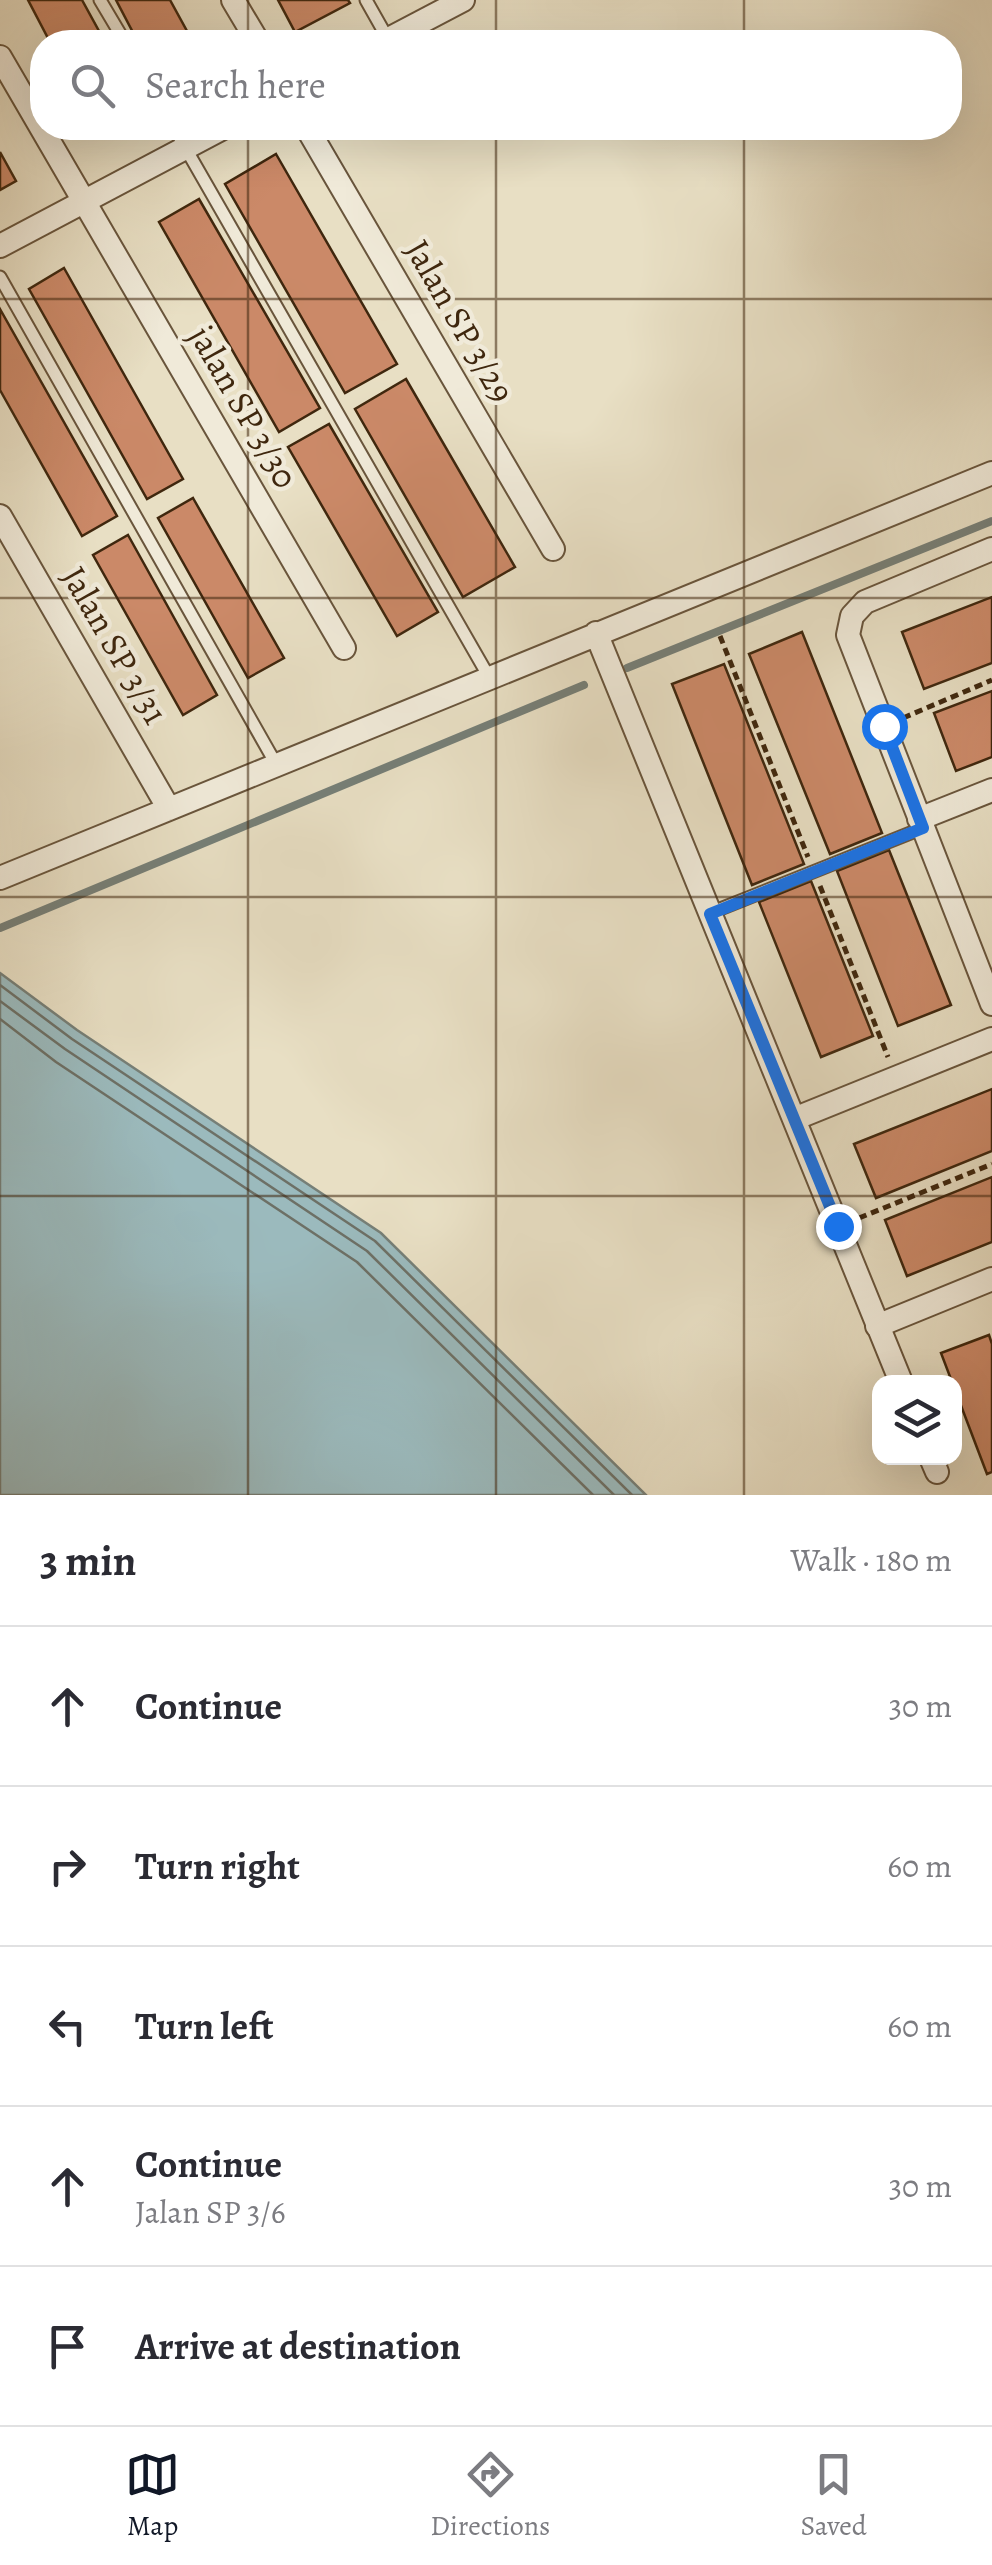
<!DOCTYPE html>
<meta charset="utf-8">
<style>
body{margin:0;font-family:Alegreya,serif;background:#f7f7f7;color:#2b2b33}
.controls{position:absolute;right:30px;bottom:30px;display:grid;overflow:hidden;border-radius:20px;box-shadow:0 10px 40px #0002}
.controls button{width:90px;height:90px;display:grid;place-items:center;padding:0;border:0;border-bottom:2px solid #e1e1e2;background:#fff;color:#2b2b33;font:50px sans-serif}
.stop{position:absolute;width:30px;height:30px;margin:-22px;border:8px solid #1a73e8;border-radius:50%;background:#fff}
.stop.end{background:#1a73e8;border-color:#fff;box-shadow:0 2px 10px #0008}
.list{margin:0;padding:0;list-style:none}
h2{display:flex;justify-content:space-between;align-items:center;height:130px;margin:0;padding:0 40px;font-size:42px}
h2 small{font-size:32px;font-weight:400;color:#7c7c81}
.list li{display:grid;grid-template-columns:65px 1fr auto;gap:30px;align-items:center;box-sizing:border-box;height:160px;padding:0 40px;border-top:2px solid #e1e1e2}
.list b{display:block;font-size:38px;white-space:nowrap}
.list p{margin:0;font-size:32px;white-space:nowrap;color:#7c7c81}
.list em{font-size:32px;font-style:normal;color:#7c7c81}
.icon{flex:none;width:55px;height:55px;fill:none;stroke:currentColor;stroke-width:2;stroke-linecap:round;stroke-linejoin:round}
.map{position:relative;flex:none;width:992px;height:1495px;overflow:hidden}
.search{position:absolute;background:#fff;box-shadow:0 10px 40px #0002;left:30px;right:30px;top:30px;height:110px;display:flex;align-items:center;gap:25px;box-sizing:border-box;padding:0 35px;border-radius:40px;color:#7c7c81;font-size:38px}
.sheet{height:930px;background:#fff}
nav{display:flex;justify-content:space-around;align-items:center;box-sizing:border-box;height:140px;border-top:2px solid #e1e1e2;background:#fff;font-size:28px;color:#7c7c81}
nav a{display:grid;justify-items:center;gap:5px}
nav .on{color:#111827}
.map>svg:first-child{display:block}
.water{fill:#9bbabd;stroke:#767f77;stroke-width:2.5}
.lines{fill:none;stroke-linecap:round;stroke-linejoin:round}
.shore{stroke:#6d7066;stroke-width:2.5}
.stream{stroke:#767f77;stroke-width:8}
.building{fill:#cb8968;stroke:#3f270e;stroke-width:2.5}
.service-casing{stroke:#69553c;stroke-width:15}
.minor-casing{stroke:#69553c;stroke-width:26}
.path{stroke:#3f270e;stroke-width:5;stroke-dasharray:8 5;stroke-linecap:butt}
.service{stroke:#f0ead9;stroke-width:11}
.minor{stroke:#f0ead9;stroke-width:22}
.route{stroke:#1a73e8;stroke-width:12}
.grid{fill:none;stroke:#3f270e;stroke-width:2.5;stroke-opacity:0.55}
.labels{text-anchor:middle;stroke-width:9;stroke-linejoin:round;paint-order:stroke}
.street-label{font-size:35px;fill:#3f270e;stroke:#f0ead9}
</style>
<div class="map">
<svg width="992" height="1495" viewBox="0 0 992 1495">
<rect width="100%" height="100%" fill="#e8dfc4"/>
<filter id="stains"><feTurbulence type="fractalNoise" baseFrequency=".002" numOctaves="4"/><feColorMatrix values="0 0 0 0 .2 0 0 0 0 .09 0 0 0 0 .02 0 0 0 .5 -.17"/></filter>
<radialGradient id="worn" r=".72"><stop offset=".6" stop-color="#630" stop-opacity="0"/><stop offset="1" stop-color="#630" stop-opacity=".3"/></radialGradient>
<path class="water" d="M0,973l77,57 304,203 265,262h-646z"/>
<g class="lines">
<path class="shore" d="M0,985l72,54 303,202 257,254
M0,1001l65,48 302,202 247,244
M0,1019l56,43 301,200 236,233"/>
<path class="stream" d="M627,668l365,-147
M0,928l584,-243"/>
</g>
<path class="building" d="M28,0h54l23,42h-55z
M116,0h54l23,42h-55z
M278,0h70l2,3 -55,29z
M0,152l16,29 -16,9z
M276,154l121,210 -52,29 -120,-209z
M199,199l121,209 -41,24 -120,-210z
M64,268l119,211 -36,20 -118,-210z
M0,309l117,207 -35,20 -82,-146z
M406,379l109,188 -52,30 -108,-188z
M329,424l109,188 -41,24 -109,-189z
M193,498l91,160 -36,20 -90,-160z
M128,535l89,160 -34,20 -90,-160z
M992,597v66l-68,26 -22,-57z
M802,632l80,201 -52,21 -81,-200z
M724,664l80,200 -52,21 -80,-201z
M992,691v66l-36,14 -22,-58z
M889,850l62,155 -53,21 -61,-155z
M811,881l62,155 -52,21 -62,-155z
M992,1089v62l-116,47 -22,-54z
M992,1177v65l-85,34 -22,-56z
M989,1335l3,9v128l-5,2 -46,-121z"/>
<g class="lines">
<defs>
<path id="service" d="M100,0l25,42
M366,0l22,39
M174,128l315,549
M0,277l276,487
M710,913l213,-85"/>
<path id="minor" d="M233,0l25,42
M383,42l80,-42
M0,57l344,591
M307,128l246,421
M0,246l223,-118
M0,516l169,293
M992,549l-127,53 -13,14 -4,19 144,369
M596,633l305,749
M919,819l73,-29
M0,878l992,-405
M794,1119l198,-80
M877,1326l115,-47
M931,1458l6,14"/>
</defs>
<use href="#service" class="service-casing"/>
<use href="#minor" class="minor-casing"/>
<path class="path" d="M720,636l88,221
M903,718l89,-38
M820,886l68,171
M859,1218l133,-54"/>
<use href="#service" class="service"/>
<use href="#minor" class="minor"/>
</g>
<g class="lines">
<path class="route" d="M838,1226l-128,-312 213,-86 -39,-102"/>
</g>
<path class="grid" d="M248,0v42M496,0v42M744,0v42M248,128v1367M496,128v1367M744,128v1367M0,299h992M0,598h992M0,897h992M0,1196h992"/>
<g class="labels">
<g class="street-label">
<text transform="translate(460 321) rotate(60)" y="12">Jalan SP 3/29</text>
<text transform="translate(244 407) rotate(60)" y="12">jalan SP 3/30</text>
<text transform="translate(115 645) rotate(60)" y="12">Jalan SP 3/31</text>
</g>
</g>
<rect width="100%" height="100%" filter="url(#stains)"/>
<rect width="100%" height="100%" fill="url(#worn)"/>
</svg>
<div class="controls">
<button><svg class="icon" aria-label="layers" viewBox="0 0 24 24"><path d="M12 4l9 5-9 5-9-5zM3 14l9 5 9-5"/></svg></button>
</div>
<div class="stop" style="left:884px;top:726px"></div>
<div class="stop end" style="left:838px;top:1226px"></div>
<div class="search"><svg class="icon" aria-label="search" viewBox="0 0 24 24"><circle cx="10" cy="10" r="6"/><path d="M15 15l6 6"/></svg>Search here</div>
</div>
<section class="sheet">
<h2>3 min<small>Walk · 180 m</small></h2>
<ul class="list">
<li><svg class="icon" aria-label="ahead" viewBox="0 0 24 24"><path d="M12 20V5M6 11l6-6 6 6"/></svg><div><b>Continue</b></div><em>30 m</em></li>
<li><svg class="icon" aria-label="right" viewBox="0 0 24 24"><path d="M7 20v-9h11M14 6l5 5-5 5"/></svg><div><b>Turn right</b></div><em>60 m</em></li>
<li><svg class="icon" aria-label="left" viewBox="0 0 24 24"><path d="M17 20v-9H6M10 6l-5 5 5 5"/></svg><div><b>Turn left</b></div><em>60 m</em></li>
<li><svg class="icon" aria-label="ahead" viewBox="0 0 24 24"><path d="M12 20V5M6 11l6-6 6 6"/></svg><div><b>Continue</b><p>Jalan SP 3/6</p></div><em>30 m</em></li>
<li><svg class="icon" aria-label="arrive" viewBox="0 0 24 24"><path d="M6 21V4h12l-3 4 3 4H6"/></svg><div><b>Arrive at destination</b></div></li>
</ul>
</section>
<nav>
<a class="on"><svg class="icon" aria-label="map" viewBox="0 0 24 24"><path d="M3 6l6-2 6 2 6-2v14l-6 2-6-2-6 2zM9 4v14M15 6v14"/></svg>Map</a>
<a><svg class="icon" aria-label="directions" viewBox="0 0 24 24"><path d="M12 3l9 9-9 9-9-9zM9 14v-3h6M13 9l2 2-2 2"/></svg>Directions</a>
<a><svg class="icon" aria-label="saved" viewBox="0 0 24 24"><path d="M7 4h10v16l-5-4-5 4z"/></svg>Saved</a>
</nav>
